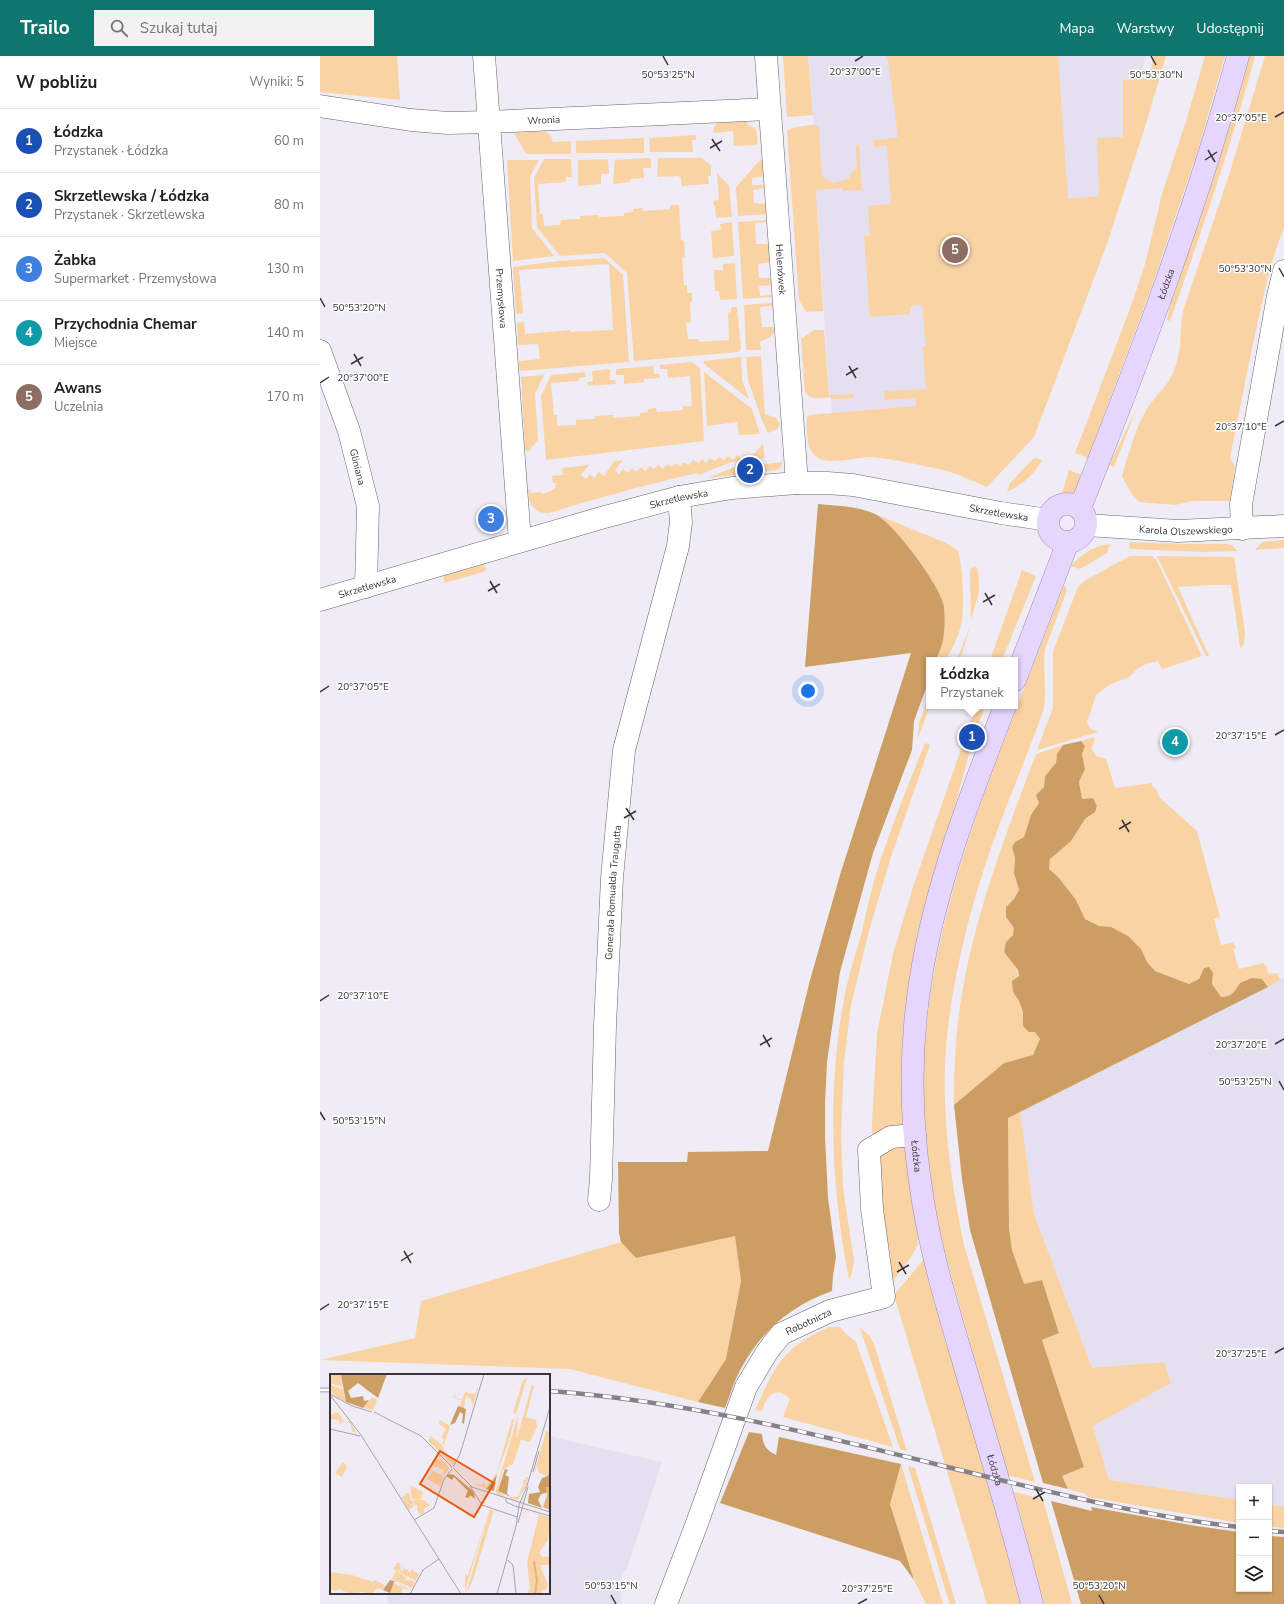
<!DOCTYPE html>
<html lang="pl">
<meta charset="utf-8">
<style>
body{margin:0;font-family:"Nunito Sans",sans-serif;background:#f2f2f2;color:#222}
.controls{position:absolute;right:12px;bottom:12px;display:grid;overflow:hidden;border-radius:0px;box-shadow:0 1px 3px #0004}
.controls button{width:36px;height:36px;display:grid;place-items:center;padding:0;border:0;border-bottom:1px solid #e0e0e0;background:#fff;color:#222;font:20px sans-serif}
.you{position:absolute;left:488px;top:635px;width:14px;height:14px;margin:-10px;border:3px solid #fff;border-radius:50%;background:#1a73e8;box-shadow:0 0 0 6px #1a73e833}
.badge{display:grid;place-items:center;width:26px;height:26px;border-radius:50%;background:#0f766e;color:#fff;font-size:13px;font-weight:700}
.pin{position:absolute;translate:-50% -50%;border:2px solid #fff;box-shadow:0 1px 4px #0006}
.popup{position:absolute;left:606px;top:601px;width:92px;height:52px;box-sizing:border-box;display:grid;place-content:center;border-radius:0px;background:#fff;filter:drop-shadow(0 1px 3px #0005);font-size:13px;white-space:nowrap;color:#767676}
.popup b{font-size:15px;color:#222}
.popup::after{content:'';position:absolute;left:50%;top:100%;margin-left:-8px;border:8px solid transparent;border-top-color:#fff}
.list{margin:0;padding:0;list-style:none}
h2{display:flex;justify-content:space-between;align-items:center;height:52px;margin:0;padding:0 16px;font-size:17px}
h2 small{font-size:13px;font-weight:400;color:#767676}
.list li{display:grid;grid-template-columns:26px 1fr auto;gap:12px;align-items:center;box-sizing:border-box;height:64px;padding:0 16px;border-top:1px solid #e0e0e0}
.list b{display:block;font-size:15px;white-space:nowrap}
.list p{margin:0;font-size:13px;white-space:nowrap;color:#767676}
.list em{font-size:13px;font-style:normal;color:#767676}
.icon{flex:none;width:22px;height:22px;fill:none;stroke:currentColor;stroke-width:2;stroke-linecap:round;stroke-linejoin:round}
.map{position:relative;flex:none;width:964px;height:1548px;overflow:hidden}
header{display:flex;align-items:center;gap:24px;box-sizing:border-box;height:56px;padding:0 20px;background:#0f766e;color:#fff}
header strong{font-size:19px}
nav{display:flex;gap:22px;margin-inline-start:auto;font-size:14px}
.search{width:280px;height:36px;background:#f2f2f2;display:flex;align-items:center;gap:10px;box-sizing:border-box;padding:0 14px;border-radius:0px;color:#767676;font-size:15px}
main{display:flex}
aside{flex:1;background:#fff}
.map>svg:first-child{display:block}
.built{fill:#e5e0ef}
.green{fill:#f9d3a4}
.forest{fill:#cc9e64}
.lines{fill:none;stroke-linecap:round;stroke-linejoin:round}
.minor-casing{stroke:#67646c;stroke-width:23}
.major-casing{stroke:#9e8cb6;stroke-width:23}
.minor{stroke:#fff;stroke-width:22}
.major{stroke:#e6d6fc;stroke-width:22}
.rail-casing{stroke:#848188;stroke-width:4.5}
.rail{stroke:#fff;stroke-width:3;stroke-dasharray:9;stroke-linecap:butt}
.ticks{fill:none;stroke:#373539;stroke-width:1.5}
.labels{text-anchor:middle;stroke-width:3;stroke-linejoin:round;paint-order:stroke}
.street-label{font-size:10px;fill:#373539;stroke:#fff}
.inset-river{fill:none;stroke:#e5b67a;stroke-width:2}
.inset-road{fill:none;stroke:#a5a3aa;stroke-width:1}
.view{fill:#e8590c;fill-opacity:0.15;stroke:#e8590c;stroke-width:2}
.inset-edge{fill:none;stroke:#373539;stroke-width:2}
.ticks-label{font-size:10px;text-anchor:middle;fill:#373539;stroke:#fff;stroke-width:3;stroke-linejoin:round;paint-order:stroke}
</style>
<header>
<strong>Trailo</strong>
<div class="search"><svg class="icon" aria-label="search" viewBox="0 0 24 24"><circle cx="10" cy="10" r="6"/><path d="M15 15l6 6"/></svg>Szukaj tutaj</div>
<nav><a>Mapa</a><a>Warstwy</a><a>Udostępnij</a></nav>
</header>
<main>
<aside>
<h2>W pobliżu<small>Wyniki: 5</small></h2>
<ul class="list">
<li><span class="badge" style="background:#1a4fb4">1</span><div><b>Łódzka</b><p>Przystanek · Łódzka</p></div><em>60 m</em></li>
<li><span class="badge" style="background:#1a4fb4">2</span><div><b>Skrzetlewska / Łódzka</b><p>Przystanek · Skrzetlewska</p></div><em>80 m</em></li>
<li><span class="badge" style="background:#3f7fe0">3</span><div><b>Żabka</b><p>Supermarket · Przemysłowa</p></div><em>130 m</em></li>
<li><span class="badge" style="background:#0f9aa8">4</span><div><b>Przychodnia Chemar</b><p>Miejsce</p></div><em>140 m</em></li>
<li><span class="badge" style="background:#8d6e63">5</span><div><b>Awans</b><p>Uczelnia</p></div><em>170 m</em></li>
</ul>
</aside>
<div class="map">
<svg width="964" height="1548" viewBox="0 0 964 1548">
<rect width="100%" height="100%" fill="#efecf5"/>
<path class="built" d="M488,0h338l-73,255 -91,118 -150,-7 -1,-27h-2l-13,-205 2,-1 -5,-76z
M964,922v528l-15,-1v-18h-30v13l-130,-20 -16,-54 78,-43 -8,-21 -71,7 -58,-155 -14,-103z
M229,1380l113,26 -35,107 -5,5 -1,30h-233l-1,-11h162z"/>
<path class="green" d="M0,0h77l3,44 -80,-8z
M463,0h25l5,59 -26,2z
M566,0h172l10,143 31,-3 -2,-58 26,-1v-57l27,-2 3,-22h13l-21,71 -37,114 -74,196 -47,50c-12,-5 -25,-11 -37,-15 -22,-6 -57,-13 -79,-15 -14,0 -43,9 -54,0 -12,-8 -10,-28 -10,-40l3,-2 106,-9v-8l-31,2 -1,-9 42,-2 -3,-42 3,-1 -4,-41 -12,1v8l-40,3 -6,-81 6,-1 -2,-29 23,-2 -4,-58 -13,1 -1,-6 25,-4 -10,-78z
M885,0h20l-28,97 -45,133 -64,172 -13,-5 56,-147 14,-42 17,-70 24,-73z
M928,0h7c-24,90 -54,177 -85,265l-3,-1 4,-19z
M945,0h19v172c-13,31 -20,65 -27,97 -10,45 -18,89 -27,133l5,8 -5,35h-37l-18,4 -36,-3 -8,-9 -9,-17c6,-20 14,-50 25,-67 10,-16 21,-22 28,-41 8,-21 4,-36 8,-57l46,-136z
M427,64v4l9,5 2,13 -2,3 -22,1 -1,-15 -20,2 1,-6 4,-5z
M491,69h4l4,2 1,3 -1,3 3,43 11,7 16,-4 1,-5 7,-6 -1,-23h3l3,45 -20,1v-3l-26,2 7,121 -17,1 -7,-12 -12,-169 8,-4z
M225,75l6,5 2,6 18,-1v13h-45l-12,-21z
M376,79v5h-4l1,12h-43l-1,-14z
M324,82v15h-68v-12z
M327,102l4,1v9h-8l1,10 -14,1v3l-17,2 2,-24z
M341,102h41l9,8v10h-3l1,8 -28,2v-8l-3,-2 -21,1 1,-18z
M224,103h27l1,18h-6v5l-28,2 2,30h3l1,12 16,-1 1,-5 19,-1v-3l18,-1 1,2 25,-1v-3l9,-1v-3l9,-1 1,3 27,-2v-4h9l2,35 3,1 1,17h-3l2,27h3v8h5v9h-2l1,20 -5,1 2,16h10l1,3 30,-2 -1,-27 3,-1v-5h6l4,42 -3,3 -104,9 -7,-88 -22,-20 -45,3 -23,-29 -3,-49z
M286,103l2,1 1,14h-8v10l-23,2v-26z
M441,103l2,1 2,16 -13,2v7h13v3l-12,2 1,13 13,1 1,10 -30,2 -2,-29z
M187,104h32l-9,16 2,52 22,28 -41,5z
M397,117l12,13 3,31 -16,1 -1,-12 -2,-2 1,-3 5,-1z
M448,164l-2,2 -11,1 1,21h14v18l-12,2 1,14h11l2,7 -13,1 1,10 13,-1v2l-30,2 -5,-77z
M412,166l2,34 -21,2 -2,-27 10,-1 -1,-6z
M284,202l19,17 6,87 -109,9 -1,-10 21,-2 -2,-15 -20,1 -1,-22 7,-1 1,12 45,-4v2l43,-2 -4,-66 -90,6 4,43 -7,1 -3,-47 46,-6z
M415,207l2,36 -17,1 -1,-9h-4l-1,-21h9v-6z
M453,247l-1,3 -12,1 2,20h12l1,3c-3,7 -8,9 -15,12l1,8h-15l-2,-45z
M494,274h10l5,65 24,-1v4l-22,1v-2c-11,1 -20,4 -26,-5l-4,-53z
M441,300l4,58 11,4 4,6 -3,5 -9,4 -6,-13 -14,-40 -2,-23z
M421,301l1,23 7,19 -45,-35v-3z
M372,306l8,6 4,73 -158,19 -5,-64 10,-21 34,-3 1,5 -7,1v3l-28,2 3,32h3v11l19,-1v-5l19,-1v-3l18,-1v3l27,-2v-3l8,-1v-3l8,-1 1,4 26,-2v-4h9l-2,-30 -22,2 -1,-9h-7v-4z
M333,310l1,8h5l1,4 -16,1v3l-20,2v-9h-8v-6z
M290,313v11h5l1,4 -28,2 -1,-4 6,-1 -1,-10z
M384,316l48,37 8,25 -21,1 -2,-13 -30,4z
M224,319l-9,19 3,46 -10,12 -3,-3 -4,-72z
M816,354l-22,57 -5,-2z
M443,388l2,14 -33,4 -34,13v-2c-51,11 -100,25 -149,40 -15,1 -21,-10 -21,-23h3v3l9,-1 3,2 12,-5 1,-6h-3l-1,-7 11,-1 -1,-7 27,-3 -8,10 5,4 4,-5 4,4 5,-6 5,4 10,-15 9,-1 -8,10 4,4 4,-5 5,4 4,-5 4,4 5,-5 4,4 5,-5 4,3 4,-4 5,4 4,-5 5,3 3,-4 5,3 4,-4 5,3 4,-5 6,3 3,-4 4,4 4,-5 5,3 4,-4 5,3 4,-4 5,4 4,-5 5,4 4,-5 4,4z
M716,402l6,2c-9,16 -19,24 -35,32l3,-9 23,-24z
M463,406l-3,6 -4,2 -68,8 24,-10z
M749,414l13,5c-4,10 -7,24 -19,26l-2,-5z
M555,458l71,29 12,8c5,16 6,52 4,69 -1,10 -10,32 -17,40h-9c2,-6 6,-13 7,-20 2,-10 2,-24 1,-34 -3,-21 -50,-82 -69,-92z
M964,484v8l-29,2 7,-8z
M810,486l53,2h43l6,1 5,6 -34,1 -72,-3 -2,-1z
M790,488l-3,9 -27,16 -9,-3c11,-12 22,-20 39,-22z
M810,500h23l1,3h2l46,97 -40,13 -4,-8 -12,3 -9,5 -8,8 -20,8 -13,10 -9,27 3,6 8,4 -61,18 16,-42v-57l25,-64 8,-7z
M837,500l77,1 11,75 -1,12 -4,4 -4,-31 -5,-32h-22l-31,2 31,69h-3z
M164,508l2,7 -41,12 -2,-7z
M656,510c7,22 1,33 -5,53l-1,-47 1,-4z
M702,514l14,6 -34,84h-12z
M744,529l3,5c-5,14 -10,27 -15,41 -2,6 -6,13 -7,19 -3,18 3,45 -2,61 -16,46 -36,91 -52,137 -21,60 -37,124 -44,188 -7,70 3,141 17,209l71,237 -28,-7c-14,-49 -27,-98 -41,-147 -17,-60 -34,-119 -40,-181 -14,-146 27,-272 78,-406 20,-52 40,-104 60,-156z
M651,568l-11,36h-3z
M609,639l1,11 -12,32 1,-15z
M656,650h9l-12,33 -20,75 -48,328 5,46 9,47 -2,11 -6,11 -19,25 -18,-108 -2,-52 5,-88 16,-80 20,-67z
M774,681l1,3 -4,8 5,8 10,3 9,29 37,-5v3l4,3 4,9 37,33 23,86 -6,2 7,26 12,-3 3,6 -3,1 6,20 24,-6 4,4 1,7 4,-1 6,1 2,6 -12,7 -1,-3 -30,3 -1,4 -9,6h-6l-9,-13 1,-11 -9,-5 -5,11 -10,5 -34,-13 -8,-9 -6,-13 -30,-22 -12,-1 -14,-7 -9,-19 -17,-22 -10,-8 1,-11c17,-14 26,-35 45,-47l2,-6 -4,-8 -11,1 -3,-17 6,-13 -3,-15 3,-8 -4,-5z
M605,687l5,2 -39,112 -21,70 -19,78 -7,57 -3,71 2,54 11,74 -2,12 -3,6c-18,-91 -22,-188 -5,-280 4,-21 11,-43 17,-64 5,-20 9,-41 15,-61 14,-45 32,-88 49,-131z
M743,689l-6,9 -1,9 -11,13 -1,11 -8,8 3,8 -8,12 -7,22 -9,5 -3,5 3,11 -1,15 5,17 -5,9 -8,8v10l8,11v7l-8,7 -2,10c14,20 18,15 9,40 9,13 11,19 10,34l12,6 5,7 -7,16 -29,8 -50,42c0,-31 1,-61 5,-91 12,-90 45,-175 77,-260z
M700,1055l14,103 58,154 72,-6 7,21 -78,43 16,54 130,20v23l-151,-26 -2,-3 -18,-5 -6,-13 22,-9 -42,-127 17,-7 -17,-53 -18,5 -12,-35 -3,-21 -1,-111z
M415,1179l6,46 -15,78 -28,43 -128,-33 -250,-9 95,-22 6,-37 200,-59 15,16z
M605,1202l98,346h-36l-93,-309z
M509,1271h11l7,8 9,7 37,105 -110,-30 7,-18c-14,-14 -24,-3 -28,12l-7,-1c20,-44 28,-63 74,-83z
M540,1272l9,7 5,9 33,107 -7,-2z
M581,1408l42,140h-17l-12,-24 -24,-76z
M588,1410l7,2 41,136h-6l-1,-2z
M694,1436l29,7 29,105h-28z
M949,1449l15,1v22l-15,-2z"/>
<path class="forest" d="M498,448c19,2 40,2 57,10 18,8 66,72 69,92 1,10 1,24 -1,34 -1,7 -5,14 -7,20h-7v20l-15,41 -2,29 -39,103 -33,119 -13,90 -2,41v34l3,61 8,59 -3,19 -1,15c-39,14 -69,38 -89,74 -8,13 -12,28 -18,43l-27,-6 28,-43 15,-78 -6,-45 -99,22 -15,-16 -2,-9 -1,-71h69l1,-10 80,-1 42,-171 30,-105 71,-222 -106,14z
M761,685l4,5 -3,8 3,15 -6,13 3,17 11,-1 4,8 -2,6 -10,7 -14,22 -21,18 -1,10 10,9 17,22 9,19 14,7 12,1 17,9 13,13 6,13 8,9 34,13 10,-5 5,-11 5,-1 4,6 -1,11 9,13c11,0 14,-6 19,-14l12,-5 10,1 6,8 -260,131 1,111 3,21 12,34 18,-4 17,53 -17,7 42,127 -22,9 6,13 -25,-6 -73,-253 -8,-51 -8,-74 50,-42 29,-8 7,-16 -5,-7h-6l-6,-6v-14l-4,-11 -6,-9 -1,-11 7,-5 -1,-6 -14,-18 2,-10 7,-7 1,-7 -8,-11v-10l8,-8 5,-9 -5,-17 1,-15 -3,-11 3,-5 9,-5 7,-22 8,-12 -3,-8 8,-8 1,-11 11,-13 1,-9 6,-9z
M429,1376l13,2c1,11 4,16 14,21l3,-18 122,27 -11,40 24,76 -14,-19 -180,-58z
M731,1445l41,10 -1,-4 105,19 43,6v57h30v-53l15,1v67h-203z"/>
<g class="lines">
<defs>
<g id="minor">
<path id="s1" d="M164,0l36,485"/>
<path id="s2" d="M446,0l31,427"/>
<path id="s3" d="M0,50l91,14 37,3 41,-1 280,-13"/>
<path id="s4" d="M0,295l29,80 19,75 -2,81"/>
<path id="s5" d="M767,469l91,6 106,-5"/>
<path d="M922,473l-1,-25 37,-208 6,-25"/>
<path id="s6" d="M0,544l281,-82 78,-21 53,-9 65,-5h30l26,2 148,28 47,7"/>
<path id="s7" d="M279,1144l2,-21 4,-153 7,-148 12,-128 54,-204 3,-24 -2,-25"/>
<path id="s8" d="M346,1548l30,-78 50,-139 21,-35 14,-18 49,-23 54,-14 -12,-88 -3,-59 22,-13 24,-2"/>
</g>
<g id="major">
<circle cx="747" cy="467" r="19"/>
<path id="s9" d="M760,452c59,-148 116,-298 158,-452"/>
<path d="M695,624l53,-138"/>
<path id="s10" d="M685,650c-34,88 -69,177 -84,271 -11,67 -11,137 -1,204 8,63 27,125 45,186 23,78 47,157 67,237"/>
</g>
</defs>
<use href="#minor" class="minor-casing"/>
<use href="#major" class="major-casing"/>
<use href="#minor" class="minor"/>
<use href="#major" class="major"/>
<defs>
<path id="rail" d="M0,1334h11
M229,1335c152,11 300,52 447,88 80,19 161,39 243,48
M949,1475l15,1"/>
</defs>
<use href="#rail" class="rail-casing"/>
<use href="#rail" class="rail"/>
</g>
<path class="ticks" d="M343,0l5,9M831,0l5,9M535,5l8,-5M955,61l9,-5M392,83l8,12M390,92l12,-7M888,94l7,12M885,104l12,-8M959,212l5,9M0,242l5,9M34,298l7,12M31,308l12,-7M529,310l7,12M526,319l12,-7M0,327l9,-6M955,370l9,-5M170,525l7,12M168,535l12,-7M665,537l7,12M663,546l12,-7M0,636l9,-6M955,679l9,-5M306,752l8,12M304,762l12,-7M802,764l7,12M799,773l12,-7M0,945l9,-6M443,979l7,12M955,988l9,-5M440,989l12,-7M959,1025l5,9M0,1056l5,8M84,1195l7,12M81,1205l12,-8M579,1206l7,12M577,1216l12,-7M0,1254l9,-6M955,1297l9,-5M716,1433l7,12M713,1443l12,-7M291,1539l5,9M779,1539l5,9M538,1548l9,-5"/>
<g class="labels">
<g class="street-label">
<text dy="4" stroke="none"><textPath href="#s3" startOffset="225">Wronia</textPath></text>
<text dy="4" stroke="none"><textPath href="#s2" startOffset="214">Helenówek</textPath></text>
<text dy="4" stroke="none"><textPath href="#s9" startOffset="240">Łódzka</textPath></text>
<text dy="4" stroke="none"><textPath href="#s1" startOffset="243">Przemysłowa</textPath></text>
<text dy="4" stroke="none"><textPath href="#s4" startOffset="122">Gliniana</textPath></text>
<text dy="4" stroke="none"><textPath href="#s6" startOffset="373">Skrzetlewska</textPath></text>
<text dy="4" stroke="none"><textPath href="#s6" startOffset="697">Skrzetlewska</textPath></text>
<text dy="4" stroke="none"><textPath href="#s5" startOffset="99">Karola Olszewskiego</textPath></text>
<text dy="4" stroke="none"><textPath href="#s6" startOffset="49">Skrzetlewska</textPath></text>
<text dy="4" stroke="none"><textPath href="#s7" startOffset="308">Generała Romualda Traugutta</textPath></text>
<text dy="4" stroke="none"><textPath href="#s10" startOffset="464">Łódzka</textPath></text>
<text dy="4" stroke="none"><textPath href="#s8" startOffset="325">Robotnicza</textPath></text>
<text dy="4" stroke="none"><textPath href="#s10" startOffset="788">Łódzka</textPath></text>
</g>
</g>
<g transform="translate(10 1318)">
<rect width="220" height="220" fill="#efecf5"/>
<path d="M0,0h15l-4,1 1,12 -12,-4zM197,4l-11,36 -3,-2 10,-32zM202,10l2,2 -8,31 10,3 1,7 -7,15 -9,-2 -8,24 -10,6 -5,21 9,7 12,-2 3,-10h4l-3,-2 1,-5 3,2 -2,-4h3l-1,8 -10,15 -10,-2 -12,-5 23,-78 -1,23zM0,11l13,4 3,13 -14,-8zM147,14h1l-5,17 -3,-7 -4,-2 -2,12h-2l-3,-2 3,-6 -9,-2 3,-6 -1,6 7,1 3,-7 10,2zM42,23l5,3 -4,10 -10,-2zM8,38l7,11 5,-2 7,13 -5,-3 -2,-8 -8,-1 -2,3 -1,-5 -9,-1v4v-8zM182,45l2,1 -4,18h-2l1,3 -13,34 -10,13 -14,-5 10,2 2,-3 2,5 11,-15zM110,46l10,6 -6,19 -2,-1 2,-5 -3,-1 5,-9 -7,-5zM216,57l4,1v36l-2,8 -9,-3 -2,-7 -4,11zM101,62l12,10 2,7 10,9 -2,3 -25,-24zM107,80l12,14 -4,7 -5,-2h4v-3l-13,-5 4,-7 6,3zM13,88l4,5 -5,10 -7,-4zM103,97l10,5 -2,6 3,-5 -4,9 -13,-7zM80,111l13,7 -1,5 -3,-4 3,5 -2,2h4l-3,5 3,-5 6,5 -6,4v4l-4,2 -3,-5v-5h-3l3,4 -3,-3v-6h4l-6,-1zM75,119h6l-2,1 2,5 -3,-1 5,3v6l-4,3 -6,-9 2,-1 -4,-2 4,-3zM159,135l-23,79h-1v-13l3,1zM160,135l4,2 -4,12 -17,57 -7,14zM195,137l25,6 -2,23 -9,13 4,4 7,-1 -1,9h-9l8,20 -2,5h-4v4l-14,-1 2,-5 -3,-26 12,-47 -13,-4 -5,10zM68,188l3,2 -2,1 2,4 -3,2 6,-1 -2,-3v-3l5,3 -4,-2 -1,2 5,3 2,-2 -1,3 3,1v-3l8,5 -3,7 -23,-12zM66,197l11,7 -3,2 8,1 -4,-3 7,4 -3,6 -20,-9zM0,198l22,3 21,7 1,-2 11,5 -2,5 -6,-2 -5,6 -10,-2 -11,2 -12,-5 -4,2 -5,-2zM67,208l6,4 8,4 -8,-2 -2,6 -11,-1 3,-10 11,5z" fill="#f9d3a4"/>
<path d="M57,0l-9,24 -20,-15 -10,8 3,7 12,-2 1,5 5,-1 -6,8 -17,-6 -5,-27zM128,32l8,3 -2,15 -2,-1 1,-9 -3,-2 -5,11 -5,2zM175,95l3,1 -3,5 4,2 -2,17 4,3 -13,-6zM220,96v17h-4v6l-5,1 -3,6 4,8 -14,-5 1,-9 11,-2 -2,-5 4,-9 6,-2zM119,100l5,1 20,17 1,7 -5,-4 -1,3 -4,-1 3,-6 -14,-14 -2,3 -6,-4zM167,100l-3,17 -8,-2 7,-9zM60,206l7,2h-3l-4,11 -7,-3z" fill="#cc9e64"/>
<path d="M215,113h5v23l-7,-3 4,-12z" fill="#e5b67a"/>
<path class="inset-river" d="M204,187l3,20 -2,13"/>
<path class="inset-road" d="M0,20l22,12 20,6M0,21l31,40M44,38l47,24 31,31M0,55l30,7M31,61l100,159M123,93l7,-13 24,-80M123,94l19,19 78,25M203,98l6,-21M140,112l12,19 35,12M176,124v4l9,4 35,10M84,146l20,-12 10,-29 8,-10M188,149l10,-36M178,186l5,5 3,29M80,220l13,-24 16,-11M167,220l19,-68 3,-21 8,-19 23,-79"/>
<path class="view" d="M110,77l54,32 -20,34 -54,-33z"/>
<rect width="220" height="220" class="inset-edge"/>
</g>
<g class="ticks-label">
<text x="535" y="19">20°37'00"E</text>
<text x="348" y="22">50°53'25"N</text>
<text x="836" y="22">50°53'30"N</text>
<text x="921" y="65">20°37'05"E</text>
<text x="925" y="216">50°53'30"N</text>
<text x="39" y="255">50°53'20"N</text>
<text x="43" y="325">20°37'00"E</text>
<text x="921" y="374">20°37'10"E</text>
<text x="43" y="634">20°37'05"E</text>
<text x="921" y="683">20°37'15"E</text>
<text x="43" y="943">20°37'10"E</text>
<text x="921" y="992">20°37'20"E</text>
<text x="925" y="1029">50°53'25"N</text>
<text x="39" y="1068">50°53'15"N</text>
<text x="43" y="1252">20°37'15"E</text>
<text x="921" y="1301">20°37'25"E</text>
<text x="291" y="1533">50°53'15"N</text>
<text x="779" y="1533">50°53'20"N</text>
<text x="547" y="1536">20°37'25"E</text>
</g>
</svg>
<div class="controls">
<button>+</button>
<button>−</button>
<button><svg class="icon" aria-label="layers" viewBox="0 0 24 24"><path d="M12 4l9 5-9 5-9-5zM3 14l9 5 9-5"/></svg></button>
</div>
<div class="you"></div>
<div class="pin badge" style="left:652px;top:681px;background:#1a4fb4">1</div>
<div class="popup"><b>Łódzka</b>Przystanek</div>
<div class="pin badge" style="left:430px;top:414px;background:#1a4fb4">2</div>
<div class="pin badge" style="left:171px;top:463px;background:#3f7fe0">3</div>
<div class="pin badge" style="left:855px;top:686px;background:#0f9aa8">4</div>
<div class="pin badge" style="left:635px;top:194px;background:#8d6e63">5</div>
</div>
</main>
